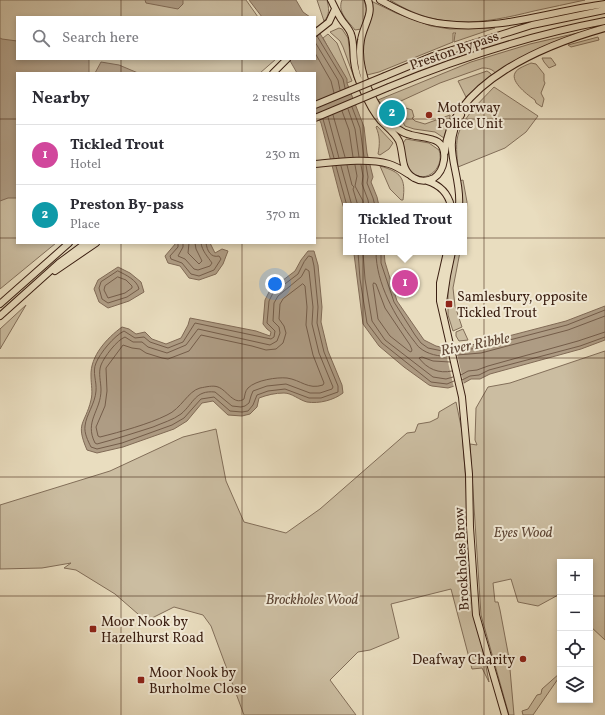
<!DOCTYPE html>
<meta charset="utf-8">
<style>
body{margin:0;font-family:Vollkorn,serif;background:#f7f7f7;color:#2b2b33}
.controls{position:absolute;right:12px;bottom:12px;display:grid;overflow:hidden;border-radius:0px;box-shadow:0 2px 6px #0003}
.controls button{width:36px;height:36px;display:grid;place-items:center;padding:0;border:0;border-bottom:1px solid #e1e1e2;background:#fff;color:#2b2b33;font:20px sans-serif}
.you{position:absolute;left:275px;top:284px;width:14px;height:14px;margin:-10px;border:3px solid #fff;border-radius:50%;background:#1a73e8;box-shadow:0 0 0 6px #1a73e833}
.badge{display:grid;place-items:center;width:26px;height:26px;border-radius:50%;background:#111827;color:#fff;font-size:13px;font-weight:700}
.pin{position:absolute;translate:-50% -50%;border:2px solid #fff;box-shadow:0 1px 4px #0006}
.popup{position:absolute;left:343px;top:203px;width:124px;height:52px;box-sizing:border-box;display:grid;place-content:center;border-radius:0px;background:#fff;filter:drop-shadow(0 1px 3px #0005);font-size:13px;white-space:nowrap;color:#7c7c81}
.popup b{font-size:15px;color:#2b2b33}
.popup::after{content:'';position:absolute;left:50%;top:100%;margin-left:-8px;border:8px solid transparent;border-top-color:#fff}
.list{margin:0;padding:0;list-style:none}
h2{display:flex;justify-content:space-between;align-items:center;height:52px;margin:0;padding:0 16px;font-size:17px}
h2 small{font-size:13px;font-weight:400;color:#7c7c81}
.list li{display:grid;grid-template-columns:26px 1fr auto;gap:12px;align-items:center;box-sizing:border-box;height:60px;padding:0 16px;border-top:1px solid #e1e1e2}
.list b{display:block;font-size:15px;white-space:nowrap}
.list p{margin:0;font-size:13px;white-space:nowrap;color:#7c7c81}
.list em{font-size:13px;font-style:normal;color:#7c7c81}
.icon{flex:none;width:22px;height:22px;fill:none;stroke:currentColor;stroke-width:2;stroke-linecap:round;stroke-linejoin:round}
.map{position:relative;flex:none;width:605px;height:715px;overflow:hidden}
.search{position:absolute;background:#fff;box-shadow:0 2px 6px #0003;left:16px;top:16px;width:300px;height:44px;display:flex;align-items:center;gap:10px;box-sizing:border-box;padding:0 14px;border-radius:0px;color:#7c7c81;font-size:15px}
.panel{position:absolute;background:#fff;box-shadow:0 2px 6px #0003;left:16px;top:72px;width:300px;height:172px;border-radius:0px}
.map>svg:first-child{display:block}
.green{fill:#cbbda1;stroke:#826e59}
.water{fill:#ae9c84;stroke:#806a56}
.pier{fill:#e9ddbf}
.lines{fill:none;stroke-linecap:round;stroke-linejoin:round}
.shore{stroke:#745d4a;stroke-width:1}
.highway-casing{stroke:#3a1e11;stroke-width:8}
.highway{stroke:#e9ddbf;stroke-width:6}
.highway-bridge-casing{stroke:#3a1e11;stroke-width:8;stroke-linecap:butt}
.highway-bridge{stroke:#e9ddbf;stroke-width:6}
.grid{fill:none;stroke:#3a1e11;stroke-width:1;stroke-opacity:0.55}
.poi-dot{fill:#8f2418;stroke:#f1e9d5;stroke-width:1.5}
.labels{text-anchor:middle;stroke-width:4;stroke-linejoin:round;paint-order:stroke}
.street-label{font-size:14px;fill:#3a1e11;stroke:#f1e9d5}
.poi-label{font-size:14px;fill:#3a1e11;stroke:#f1e9d5;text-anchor:start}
.park-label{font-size:14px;font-style:italic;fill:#5e4635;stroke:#f1e9d5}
.water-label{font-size:15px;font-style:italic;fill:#634a39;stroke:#f1e9d5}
</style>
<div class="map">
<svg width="605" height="715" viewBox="0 0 605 715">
<rect width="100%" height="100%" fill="#e9ddbf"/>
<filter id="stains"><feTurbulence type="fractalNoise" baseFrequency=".005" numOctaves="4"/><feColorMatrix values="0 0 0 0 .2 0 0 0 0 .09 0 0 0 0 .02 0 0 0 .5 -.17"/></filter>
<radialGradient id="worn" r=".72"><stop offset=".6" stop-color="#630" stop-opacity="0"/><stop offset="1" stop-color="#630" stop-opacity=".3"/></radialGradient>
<path class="green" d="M0,0h246l12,17h-241v42h259l-16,14h-243v170h39l-56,46z
M317,0h10c2,8 3,15 -3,21z
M342,0h22l3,10 -6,19 -6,1c-7,-9 -18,-18 -13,-30z
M390,0h195c-17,4 -34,7 -51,11 -52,13 -95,20 -144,-11z
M371,1l25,12 35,13 19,3 45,-1 -41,14 1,-8 1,-1h-3v9l-74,30 -12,3c-4,-13 -6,-27 -2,-41 4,-14 9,-17 6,-33z
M339,28l3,1 6,9 3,25 5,17h-1l-12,-33 -3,-6 -10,-9z
M586,31l-36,13 -18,9 -36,21c-3,-5 -8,-6 -14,-6l-42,15 -50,23h-7l-5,-6 93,-38 59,-18z
M328,34l9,9 15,38 -5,2 -24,-45z
M598,37l1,3 -28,7 -3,-2z
M542,58h9l5,7 -7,3 -5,-6z
M531,63l5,1 8,10v7l1,2 -4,10 3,6 -2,8 -6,-4 -1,-3c-6,-4 -25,-18 -20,-27 2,-5 12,-8 16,-10z
M487,71l3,2 3,4 -20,16 -7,4 -8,-16z
M494,87l44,29 -12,16 -21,16 -47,19c-1,-10 -3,-25 1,-35 7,-18 22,-31 35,-45z
M406,108l6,2 2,7 -2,1 3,3 10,3 25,-9c0,7 -5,15 -6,23l-9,-6 -21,-3 -9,-3 -2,-4v-9h2z
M377,126l16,17 -4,6 -9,6 -2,-1c2,-10 2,-18 -2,-27z
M406,139l23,4 10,7c7,20 -18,38 -30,18 -5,-8 -4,-17 -6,-25z
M380,166c21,6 26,12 23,34h-2l-11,-11z
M463,180l4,22 -3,31v-27h-3l-2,-25z
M454,252h6l-7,36 2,18 7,21 -9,4 -5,-16v-25z
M26,305l-26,44v-20z
M463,329l5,11 -9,1 -3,-5v-4z
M605,351v289l-15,-14v-64h-30v32l-22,12 -20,-4 -7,-23 -18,4 2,19h3l2,8 9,48 5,57h-5l-28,-100 -11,-171 7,1 -2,-5 1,-32 12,-21 22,-4z
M456,402l6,29 14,184 13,67 -7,-14 -10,1 -21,-80 -60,15 8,34 -29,12 -12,2 -28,28 26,35h-112l-33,-89 -8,-11 -29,-8 -28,14 -31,-27 -39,-24 -12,-2 7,-5 -29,5 -42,1v-64l110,-34 73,-34 33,-8 10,52 18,41 42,11 34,-24 87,-76 8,-1 3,-8 12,-2 8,-4 1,-6z
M560,673v3l-27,39h-10l-1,-4 6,-2 9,-14 4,-1 1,-5z"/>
<path class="water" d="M145,0h38v4l-5,5 -32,-6z
M249,0h47l7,12 7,5h-48z
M315,25l32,54v4l17,44 3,26 6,24 -2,5 6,15 2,9h-33v9l-6,-19 -19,-73 -6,-12v-38h-18l-8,-14h26z
M0,38l2,1 15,2v18h72v14h-72v125h-9l-8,3z
M101,62l18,3 19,8h-43z
M176,243h34l5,10 7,-4 6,2 -5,13 -7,10 -17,6 -10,-2 -9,-12 -12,-3 -3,-7z
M308,251h6l4,14 4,42 -1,15 7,29 14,34 1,8c-9,7 -24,11 -36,9 -8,-2 -15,-9 -23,-9 -9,0 -17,2 -25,5l-2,9 -7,7 -8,2 -14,-1 -15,-14 -11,2 -15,18 -13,8 -51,18 -26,6 -10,-3c-12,-28 -2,-25 4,-50 2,-8 0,-15 0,-24 -1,-20 16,-38 31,-49l7,2 7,5 9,-2 7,7 14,5 15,-6 7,-13 2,-7 66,13 14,5 1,-4 -4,-3 -4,-5 2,-24 5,-10 25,-19 6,-11z
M355,252h29l1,10 12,39 27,39 12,6 9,2 33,-4 88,-23 39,-15v34l-24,9 -91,25 -10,5h-9l-7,4 -16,5 -16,-2 -3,-1 -25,-18 -25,-21 -16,-22 -9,-70z
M118,267l12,6 11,9 3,10 -15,9 -21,7 -9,-6 -5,-13 4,-9z"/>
<path class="pier" d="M444,345h11l9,40 -10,3z"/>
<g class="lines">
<path class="shore" d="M317,36l26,43 2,9
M315,42l23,38 2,10
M315,53l16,28 3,12
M352,107l8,21 4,29
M348,109l7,20 4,28
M342,111l7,19 4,27
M333,115l12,42
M328,117l11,41
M323,119l11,39
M347,165l5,20 2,2 -1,2 5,17
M355,165l2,11 -2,10 8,15v5
M361,165l2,11 -1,8 6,16 1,6
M366,165l2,12 -1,6 6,15 2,8
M336,166l11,40
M341,166l11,40
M178,243v4l-8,9 1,3 11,4 9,11 8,2 15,-6 7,-11 -2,-3c-8,2 -12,-5 -13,-13
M183,243v4l-5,9 7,3 9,10 4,1 12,-4 2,-3c-4,-6 -10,-12 -11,-20
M189,243l-1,10 11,11 3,-3 -6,-12 -1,-6
M358,252l2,27 7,44 15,20 49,39 16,2 7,-3
M363,252l2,27 7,42 13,19 48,37 13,2 7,-2
M376,252c0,31 19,65 38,89 2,2 3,5 6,7 7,6 19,9 29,8
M381,252v11l13,39 21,33 6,8 7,5 19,4
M309,256l3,1 2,9 4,41 -1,16 7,29 14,34v6l-17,6h-12l-24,-9 -17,2 -11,4 -4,10 -5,6 -6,1 -12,-1 -16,-14 -13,2 -17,19 -12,7 -50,18 -25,6 -6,-2c-3,-6 -7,-14 -6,-21 1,-11 10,-22 11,-35 1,-9 -4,-19 0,-28 4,-10 18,-27 28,-32l11,7 9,-1 6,5 18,6 15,-6 12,-19 76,16 3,-2 1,-6 -8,-8 2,-22 4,-8 25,-19 6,-12z
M306,269l3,2 4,36 -1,17 7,29 14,34 -1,2 -12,4h-10l-24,-9 -19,2 -14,5 -2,5 -2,7 -4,3 -4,1 -9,-1 -17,-14c-20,-2 -21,11 -34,22 -8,6 -19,9 -28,13 -19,6 -37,12 -56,17l-2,-1c-11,-22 6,-32 6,-53 0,-8 -3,-17 0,-25 3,-8 16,-25 24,-28l8,5h9l6,5 19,6 19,-8 12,-16 72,16 7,-4 3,-8 -1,-6 -6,-6 1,-18 4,-7 23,-19z
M118,271c8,4 19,9 21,18l-12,8 -19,6 -6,-4 -3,-11 2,-6z
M118,277l8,3 6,6v2l-7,5 -17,5 -4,-8 1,-4z
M374,283l2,1 9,24 25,37 2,5 -1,2 -2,-1 -19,-15 -12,-17 -5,-34z
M303,284l2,2 2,21 -1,18 7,30 11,28 -1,2c-15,5 -22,-5 -36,-7 -10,-1 -31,2 -39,10 -3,3 -3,7 -4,11 -10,7 -17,-9 -26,-12 -5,-2 -12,0 -18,1 -12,3 -19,21 -33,27 -18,9 -47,17 -67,22l-2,-1 -2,-9 9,-21 2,-15 -1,-23 17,-23 9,3 8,1 6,4 16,5 6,1 21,-8 12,-16 51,11 14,4 10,-1 7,-6 3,-10 -2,-7 -5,-7 1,-15 3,-5z
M455,351l24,-3 88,-23 38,-15
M457,355l24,-2 87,-23 37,-14
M450,362l-17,-1 -11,-4 -3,1c8,11 20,16 33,13
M461,375l7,-4 9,-1 11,-4 90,-25 27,-9
M462,380l8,-4 9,-1 10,-5 91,-24 25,-9"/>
<defs>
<path id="highway" d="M331,0c3,6 6,13 10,19 3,5 8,9 10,15 3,8 2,18 3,27 1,11 5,21 10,31 4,10 10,21 17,29 6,6 14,12 18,20 5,12 1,30 15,37 7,4 14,3 20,0 6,-4 9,-11 10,-18 3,-24 -18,-21 -33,-25 -5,-1 -9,-3 -13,-6 -14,-10 -24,-27 -30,-41 -6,-15 -10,-32 -7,-48 2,-14 13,-26 7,-40
M380,0c20,11 41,22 65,24 54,7 107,-13 160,-20
M315,33l14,-11 6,-13
M273,73l14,-14
M385,76l48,-20 99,-31 73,-15
M389,87c70,-29 142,-52 216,-66
M445,152c5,-70 103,-108 160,-124
M315,164c22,-2 53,-6 74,0 7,2 13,6 19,10
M427,181c13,4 21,12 24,25
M459,206c3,-34 -19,-57 2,-91
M447,252l-7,31v18l22,96 7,77 1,53 6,88 29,100
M55,271l41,-28
M0,304l69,-61
M442,309l5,-33 5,-24
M0,316l59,-53 27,-20"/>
</defs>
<use href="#highway" class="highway-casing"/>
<use href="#highway" class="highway"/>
<defs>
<path id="highway-bridge" d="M315,105l70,-29
M315,118l74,-31"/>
</defs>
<use href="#highway-bridge" class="highway-bridge-casing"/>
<use href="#highway-bridge" class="highway-bridge"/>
</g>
<path class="grid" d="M121,0v17M242,0v17M363,0v715M484,0v715M121,59v14M242,59v14M0,119h17M315,119h290M0,238h17M315,238h290M121,243v472M242,243v472M0,358h605M0,477h605M0,596h560M590,596h15"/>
<g class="poi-dot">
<circle cx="429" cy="115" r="4"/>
<rect x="445" y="300" width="8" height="8" rx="2"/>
<rect x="89" y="625" width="8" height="8" rx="2"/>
<circle cx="523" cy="659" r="4"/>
<rect x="137" y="676" width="8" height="8" rx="2"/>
</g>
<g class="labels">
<g class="street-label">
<text transform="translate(454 50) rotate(-19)" y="5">Preston Bypass</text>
<text transform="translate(461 559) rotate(-93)" y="5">Brockholes Brow</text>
</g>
<g class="poi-label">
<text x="437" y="112">Motorway<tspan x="437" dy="16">Police Unit</tspan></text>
<text x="457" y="301">Samlesbury, opposite<tspan x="457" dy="16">Tickled Trout</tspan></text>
<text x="101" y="626">Moor Nook by<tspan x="101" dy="16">Hazelhurst Road</tspan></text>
<text x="515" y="664" text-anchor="end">Deafway Charity</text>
<text x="149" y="677">Moor Nook by<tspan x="149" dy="16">Burholme Close</tspan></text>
</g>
<g class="park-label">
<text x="523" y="537">Eyes Wood</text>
<text x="312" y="604">Brockholes Wood</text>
</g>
<g class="water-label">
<text transform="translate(475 344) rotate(-11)" y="5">River Ribble</text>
</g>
</g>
<rect width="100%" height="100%" filter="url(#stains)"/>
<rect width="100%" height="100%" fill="url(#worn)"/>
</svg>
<div class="controls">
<button>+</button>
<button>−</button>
<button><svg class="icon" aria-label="locate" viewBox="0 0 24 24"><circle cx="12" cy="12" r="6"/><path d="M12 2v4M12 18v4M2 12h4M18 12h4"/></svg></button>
<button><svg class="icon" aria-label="layers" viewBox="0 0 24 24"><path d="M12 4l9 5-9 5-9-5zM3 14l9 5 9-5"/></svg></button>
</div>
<div class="you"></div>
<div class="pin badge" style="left:405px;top:283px;background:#d1479c">1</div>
<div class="popup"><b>Tickled Trout</b>Hotel</div>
<div class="pin badge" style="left:392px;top:113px;background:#0f9aa8">2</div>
<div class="search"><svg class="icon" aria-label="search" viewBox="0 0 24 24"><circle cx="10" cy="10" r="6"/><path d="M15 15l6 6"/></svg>Search here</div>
<section class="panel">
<h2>Nearby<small>2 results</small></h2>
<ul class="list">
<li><span class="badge" style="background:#d1479c">1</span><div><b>Tickled Trout</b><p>Hotel</p></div><em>230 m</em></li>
<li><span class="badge" style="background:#0f9aa8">2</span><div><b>Preston By-pass</b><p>Place</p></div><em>370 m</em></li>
</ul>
</section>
</div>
